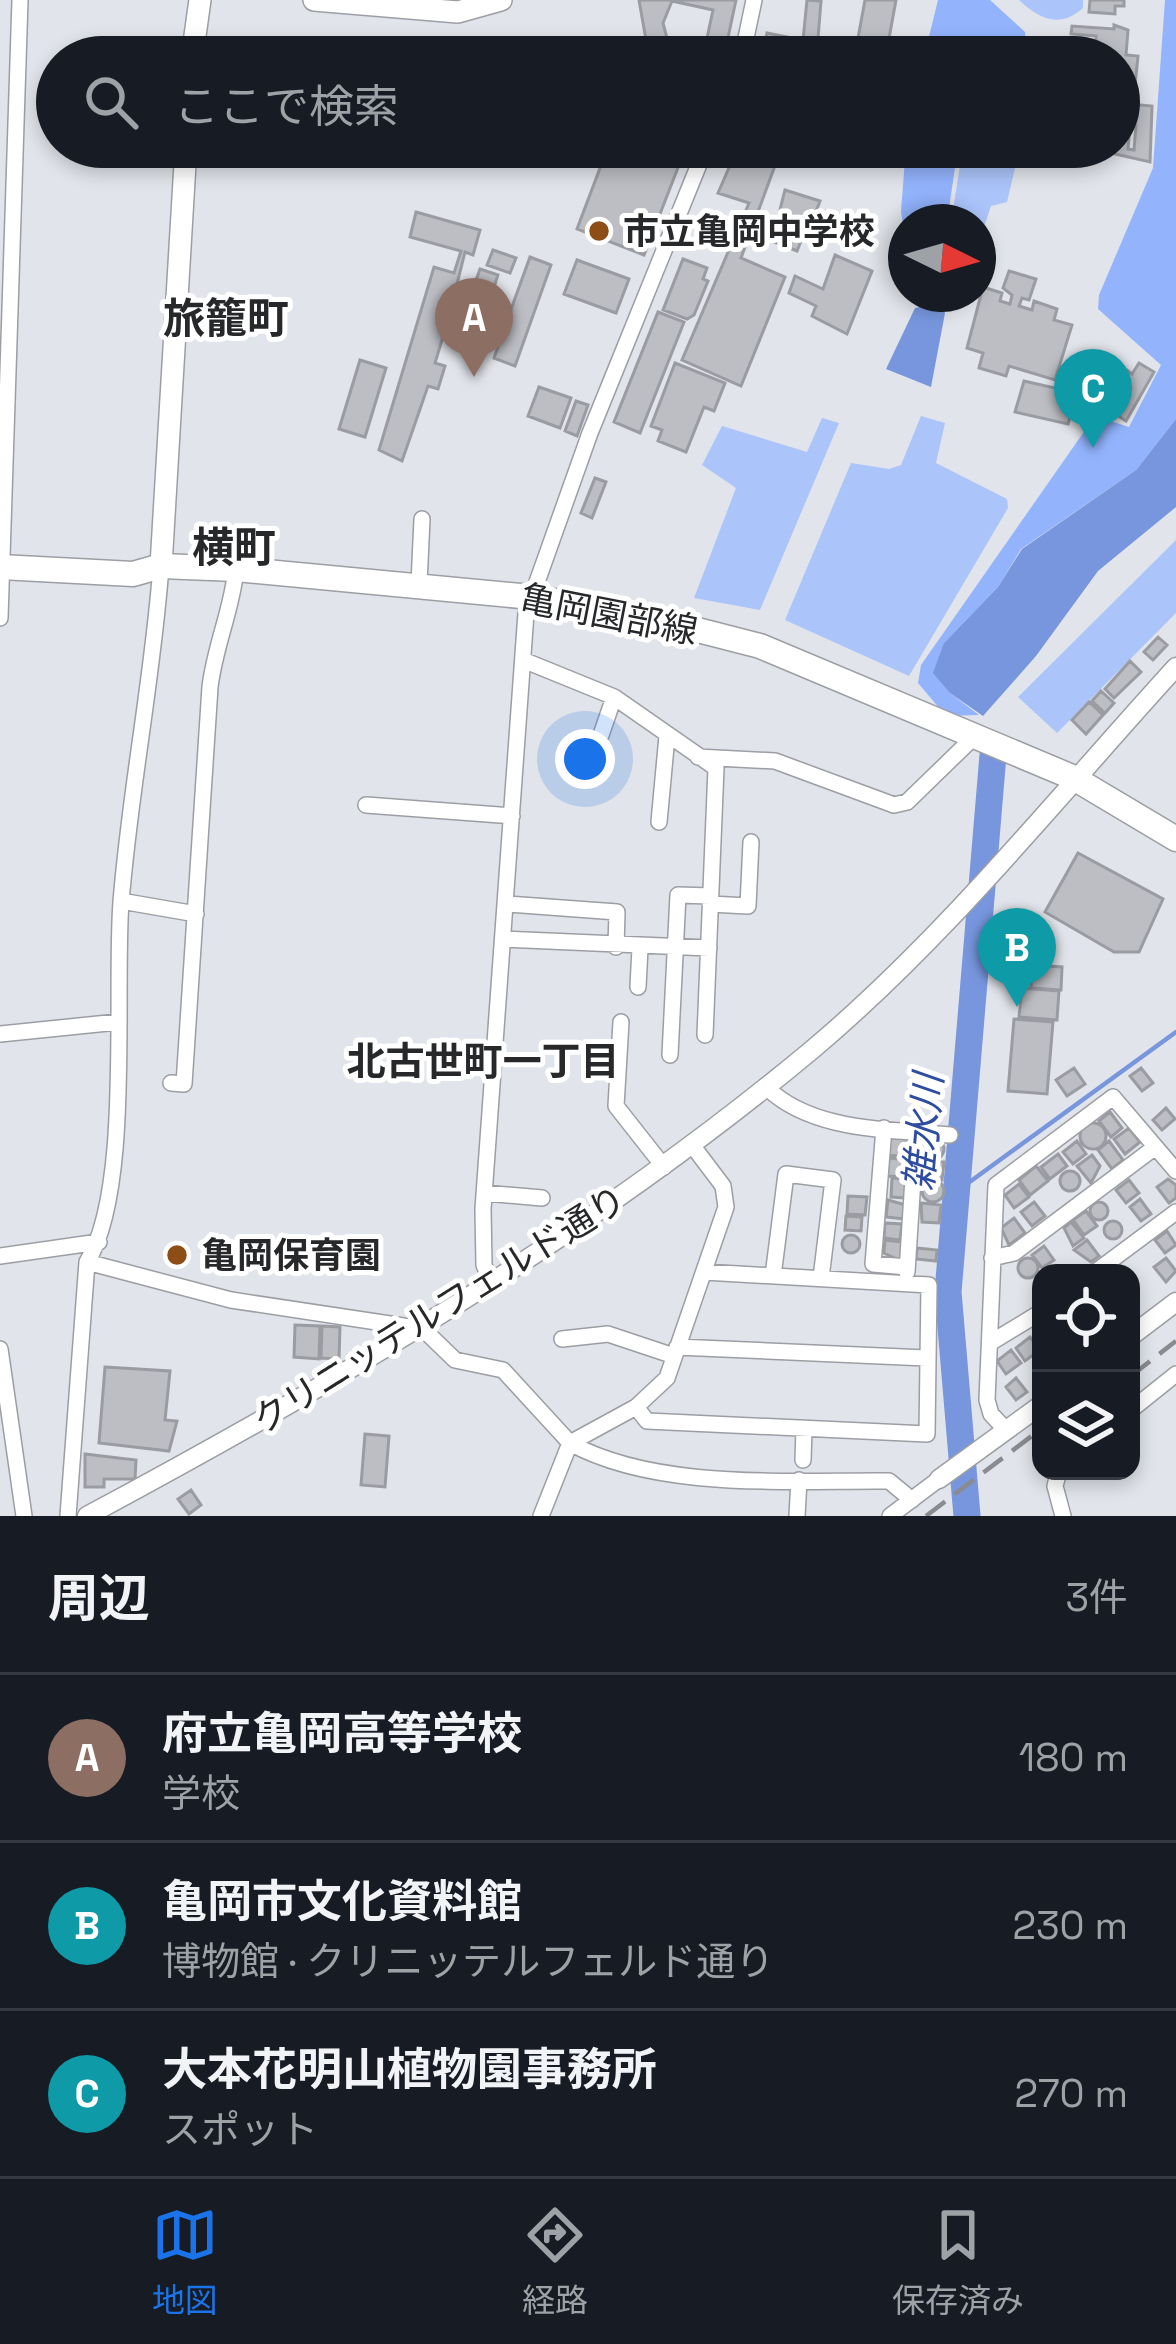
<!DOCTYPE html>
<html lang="ja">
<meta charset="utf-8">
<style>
body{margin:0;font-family:"Space Grotesk","Noto Sans JP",sans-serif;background:#242831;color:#f1f3f6}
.controls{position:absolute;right:36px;bottom:36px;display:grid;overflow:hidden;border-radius:24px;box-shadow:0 6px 18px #0003}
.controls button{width:108px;height:108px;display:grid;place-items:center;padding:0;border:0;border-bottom:3px solid #363941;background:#171b24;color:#f1f3f6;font:60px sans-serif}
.compass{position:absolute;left:888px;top:204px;width:108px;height:108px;border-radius:50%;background:#171b24;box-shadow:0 6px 18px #0003;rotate:95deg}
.you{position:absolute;left:585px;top:759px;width:42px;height:42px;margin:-30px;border:9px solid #fff;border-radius:50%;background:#1a73e8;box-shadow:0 0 0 18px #1a73e833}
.badge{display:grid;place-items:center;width:78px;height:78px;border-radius:50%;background:#1a73e8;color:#fff;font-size:39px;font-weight:700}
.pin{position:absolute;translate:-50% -99px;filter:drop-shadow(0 3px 6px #0008)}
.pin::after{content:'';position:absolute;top:63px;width:42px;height:36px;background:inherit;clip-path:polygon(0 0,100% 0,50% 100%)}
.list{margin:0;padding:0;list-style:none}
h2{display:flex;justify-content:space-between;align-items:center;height:156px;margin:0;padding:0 48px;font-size:51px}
h2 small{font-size:39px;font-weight:400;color:#9ea1a6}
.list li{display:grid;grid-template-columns:78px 1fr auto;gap:36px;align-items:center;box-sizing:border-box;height:168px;padding:0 48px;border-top:3px solid #363941}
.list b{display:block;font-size:45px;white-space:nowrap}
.list p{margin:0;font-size:39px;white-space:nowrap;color:#9ea1a6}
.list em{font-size:39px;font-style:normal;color:#9ea1a6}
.icon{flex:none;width:66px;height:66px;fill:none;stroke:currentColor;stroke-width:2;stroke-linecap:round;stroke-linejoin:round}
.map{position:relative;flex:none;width:1176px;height:1516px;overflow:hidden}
.search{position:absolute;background:#171b24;box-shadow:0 6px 18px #0003;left:36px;right:36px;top:36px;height:132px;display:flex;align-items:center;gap:30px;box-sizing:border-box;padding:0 42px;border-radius:66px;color:#9ea1a6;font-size:45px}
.sheet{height:660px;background:#171b24}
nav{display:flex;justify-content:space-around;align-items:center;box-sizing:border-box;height:168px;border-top:3px solid #363941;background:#171b24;font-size:33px;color:#9ea1a6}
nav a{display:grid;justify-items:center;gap:6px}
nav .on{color:#1a73e8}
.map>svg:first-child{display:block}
.green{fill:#abc4fa}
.forest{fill:#93b3fd}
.water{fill:#7796dd}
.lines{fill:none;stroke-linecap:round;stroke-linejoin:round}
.stream{stroke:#7796dd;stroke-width:4.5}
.river{stroke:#7796dd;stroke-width:27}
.building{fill:#bcbec4;stroke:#9a9ca2;stroke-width:3}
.minor-casing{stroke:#9c9ea4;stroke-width:18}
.tertiary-casing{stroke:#9c9ea4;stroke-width:21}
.secondary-casing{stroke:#9c9ea4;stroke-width:24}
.primary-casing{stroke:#9c9ea4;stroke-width:27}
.minor{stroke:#fff;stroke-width:15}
.tertiary{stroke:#fff;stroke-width:18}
.secondary{stroke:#fff;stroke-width:21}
.primary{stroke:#fff;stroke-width:24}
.rail{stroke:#898b8f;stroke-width:4.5;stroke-dasharray:24 12;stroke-linecap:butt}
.poi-dot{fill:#8d4d16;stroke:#fff;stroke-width:4.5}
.labels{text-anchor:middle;stroke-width:10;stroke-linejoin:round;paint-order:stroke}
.poi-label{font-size:36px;font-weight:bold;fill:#27282a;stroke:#fff;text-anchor:start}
.street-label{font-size:36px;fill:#27282a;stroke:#fff}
.neighbourhood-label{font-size:39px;font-weight:bold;fill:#27282a;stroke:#fff}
.water-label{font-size:39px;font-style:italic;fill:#2e4da1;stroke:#fff}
.quarter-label{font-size:42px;font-weight:bold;fill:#27282a;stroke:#fff}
</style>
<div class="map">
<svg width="1176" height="1516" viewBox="0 0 1176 1516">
<rect width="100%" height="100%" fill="#e1e4ea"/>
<path class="green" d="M1019,0h64v8c-23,21 -44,11 -64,-8z
M963,147h57l-13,55 -16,4 -13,39v-23h-27z
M921,416l24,7 -9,40 71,36 1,9 -99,168 -124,-56 66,-157 38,6 12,-4z
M822,418l17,5 -79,187 -66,-12 42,-110 -34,-23 20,-39 85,26z
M1176,540v73l-119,120 -39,-36z"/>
<path class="forest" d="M938,0h52l35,32 2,25h-103z
M1165,0h11v419l-40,51 -115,79 -23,38 -54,56 6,50 29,22 -33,1 -28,-33 3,-18 174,-249 34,11 32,-62 -63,-56 1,-14 54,-127z
M906,147h52l-11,75h-41v25l-5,-36z"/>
<path class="water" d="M939,302l6,11 -14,74 -45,-18 29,-61z
M1176,419v88l-78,64 -62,85 -53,60 -33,-23 -17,-20 11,-30 54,-56 24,-38 114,-79z"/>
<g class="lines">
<path class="stream" d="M960,1189l216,-157"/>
<path class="river" d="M967,1516l-19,-224 45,-537"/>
</g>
<path class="building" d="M639,0h97l-10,47 -20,-4 7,-33 -41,-9 -9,22 9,34h-23z
M807,0l14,1 -4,50 -15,-1z
M865,0h31l-10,55 -30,-6z
M1090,0h34v6h-9v8l-26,-2z
M1114,25l14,5 -2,25 12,1 -4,39 -13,3 -2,-41h-32l1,-16 8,1v-6l-25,-2 1,-8 42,3z
M767,33l25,5 -2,9 -25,-5z
M1130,104l22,2 -2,56 -39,-9 1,-6h7v-11l10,1 -1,12 6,1 2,-25 -12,-1z
M608,147h78l-42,108 -67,-26z
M738,147l42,5 -39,106 44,19 -44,109 -59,-26 67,-157 -31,-10z
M785,190l35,11 -3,8 5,2 -4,11 -11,4 -10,25 -25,-10z
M416,212l64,18 -7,25 -8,-3 -18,72 54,13 29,-80 21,8 -36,101 -21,-8 5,-14 -54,-14 -10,33 10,3 -7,23 -10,-3 -26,75 -23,-11 55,-183 20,6 7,-22 -51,-14z
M493,250l23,8 -6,15 -23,-8z
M835,255l37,16 -25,63 -35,-18 4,-10 -27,-13 6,-17 28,13z
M683,259l24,9 -4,11 5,2 -14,34 -7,4 -24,-9z
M577,260l52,19 -13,34 -52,-19z
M480,269l18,6 -5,15 -18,-7z
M1009,271l27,8 -7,21 -7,-2 -3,8 13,4 2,-9 23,8 -3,11 18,5 -17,55 -46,-14 -3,10 -27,-8 4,-15 -16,-5 16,-61 19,6 -2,8 10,3 2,-9 -9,-7z
M484,303l16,6 -5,16 -17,-6z
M658,312l26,10 -44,111 -26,-11z
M1075,359l29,11 -13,20 -24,-18z
M360,360l26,8 -21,69 -26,-8z
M675,363l50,20 -11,28 -10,-4 -18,45 -28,-11 4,-11 -11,-4z
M1139,363l15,9 -28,49 -27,-18 17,-26 11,-7 5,4z
M1024,381l53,12 -9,31 -53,-12z
M539,387l32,11 -11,30 -32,-12z
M576,401l12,4 -11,31 -12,-5z
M595,478l11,4 -14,36 -11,-5z
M1158,637l9,8 -14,15 -9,-8z
M1130,661l11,11 -27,26 -9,-9z
M1101,691l13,12 -9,10 -13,-12z
M1089,702l14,13 -17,19 -14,-14z
M1078,853l85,46 -24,53h-25l-69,-40z
M1033,965l29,2 -1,23 -30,-2z
M1022,988l37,3 -2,29 -38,-3z
M1014,1019l39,3 -6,72 -39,-3z
M1074,1068l11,16 -18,12 -11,-16z
M1141,1068l12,15 -11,8 -12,-15z
M1166,1108l9,11 -13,11 -9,-10z
M1110,1112l12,16 -11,9 -12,-16z
M1080 1136a13 13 0 1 1 26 0a13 13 0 1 1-26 0Z
M1129,1128l11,14 -15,12 -11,-15z
M890,1137l19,1 -1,19 -20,-2z
M924 1149a10 10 0 1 1 20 0a10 10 0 1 1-20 0Z
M1077,1141l9,13 -13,10 -10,-12z
M1109,1141l14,19 -11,9 -14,-19z
M1058,1154l9,12 -17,13 -9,-12z
M1092,1155l8,11 -9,17 -14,-17z
M889,1158l19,2 -2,17 -19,-1z
M927,1161l17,1 -2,18 -16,-1z
M1036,1166l12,15 -18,14 -11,-15z
M1060 1181a10 10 0 1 1 20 0a10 10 0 1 1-20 0Z
M892,1178l15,1 -2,19 -14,-1z
M1168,1179l8,6v13l-7,5 -12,-16z
M1129,1180l10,13 -13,10 -10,-13z
M922 1191a11 11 0 1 1 22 0a11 11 0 1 1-22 0Z
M1019,1184l10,13 -15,11 -9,-13z
M848,1196l19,1 -2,18 -18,-1z
M1140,1199l11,15 -10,7 -11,-14z
M888,1200l18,5 -1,14 -19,-2z
M1034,1202l11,14 -13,10 -11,-14z
M1090 1211a9 9 0 1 1 18 0a9 9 0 1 1-18 0Z
M921,1203l20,2 -2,18 -17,-1z
M1086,1211l11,15 -13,9 -11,-15z
M846,1216l16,1 -1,14 -16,-1z
M1014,1218l11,15 -16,12 -8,-17z
M1104 1230a9 9 0 1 1 18 0a9 9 0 1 1-18 0Z
M1071,1222l13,16 -11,8 -9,-18z
M885,1223l17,1 -2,16 -16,-2z
M1167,1231l9,14 -11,8 -10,-13z
M842 1244a9 9 0 1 1 18 0a9 9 0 1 1-18 0Z
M885,1240l17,2 -1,19 -17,-8z
M1087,1240l12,16 -8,6 -17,-12z
M1044,1246l10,14 -12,8 -10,-13z
M917,1248l20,2 -1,11 -20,-2z
M1166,1258l10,13 -10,11 -12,-15z
M1018 1268a10 10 0 1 1 20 0a10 10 0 1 1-20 0Z
M295,1325l25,1 -1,33 -25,-2z
M322,1326l18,1 -1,32 -18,-1z
M1030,1337l10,13 -15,11 -9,-13z
M1011,1350l10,13 -15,11 -9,-13z
M105,1367l65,4 -5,49 12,1 -8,30 -70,-8z
M1016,1378l11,14 -11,8 -10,-13z
M365,1434l24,2 -4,51 -24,-2z
M85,1454l51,6 -1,19h-31v8h-19z
M191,1490l10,15 -12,9 -11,-15z"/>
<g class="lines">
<defs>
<path id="minor" d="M742,57l12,-57
M419,584l3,-65
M0,618l20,-618
M523,660l91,37 102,71 -11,267
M601,735l13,-38
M698,757l77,4 119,44 13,-3 67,-65
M366,805l146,11
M659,822l8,-86
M121,901l75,13
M507,904l110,8 -1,35
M710,904l38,2 3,-64
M504,939l205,9
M638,987l2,-39
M621,1022l-5,84 48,61
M0,1034l118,-12
M670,1055l8,-160 32,1
M171,1083l13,1 26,-397c5,-42 22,-77 26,-118
M765,1086c46,46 123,43 185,49
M884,1128l-11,136 34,3
M485,1193l57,5
M0,1256l99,-14
M992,1258l22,-5 140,-105
M87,1262l144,38 192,29 32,31 48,10 67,73 66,-36 31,-29 59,-171 -3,-21 -31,-41
M907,1272l9,-140
M1094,1273l82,-61
M773,1276l13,-102 47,6 -12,98
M492,1285l-8,-20 -1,-56 43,-596 64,-180 116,-286
M562,1339l46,-5 66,22
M990,1343l51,-31
M677,1347l249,11
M0,1349l24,167
M636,1407l11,14 280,13 2,-149 -225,-13
M1131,1410l45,-36
M1007,1431l-16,-17 -4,-14 9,-215 117,-88 63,74
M803,1460l1,-31
M1059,1471l-4,15 8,30
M68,1516l19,-254c45,-72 27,-270 34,-360 9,-113 32,-224 40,-336
M541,1516l29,-73c87,48 222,37 319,38l23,19
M797,1516l2,-36
M890,1516l49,-37"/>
<path id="tertiary" d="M1131,1336l45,-34
M939,1479l102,-74
M87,1516c255,-137 503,-281 726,-467 134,-113 245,-253 363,-382"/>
<path id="secondary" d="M314,0l144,12 43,-12
M192,57l8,-57
M161,566l25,-419"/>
<path id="primary" d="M0,567l133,7 28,-8 75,3 295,28 116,20 113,29 312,131 104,62"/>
</defs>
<use href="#minor" class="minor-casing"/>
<use href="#tertiary" class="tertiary-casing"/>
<use href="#secondary" class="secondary-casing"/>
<use href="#primary" class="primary-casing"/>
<use href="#minor" class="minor"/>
<use href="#tertiary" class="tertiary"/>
<use href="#secondary" class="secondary"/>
<use href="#primary" class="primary"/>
<path class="rail" d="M1131,1376l45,-35
M926,1516l115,-87"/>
</g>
<g class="poi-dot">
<circle cx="599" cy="231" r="12"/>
<circle cx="177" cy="1255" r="12"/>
</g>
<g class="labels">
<g class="poi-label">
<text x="623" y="244">市立亀岡中学校</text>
<text x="201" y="1268">亀岡保育園</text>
</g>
<g class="street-label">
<text transform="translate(609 614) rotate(11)" y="13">亀岡園部線</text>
<text transform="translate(439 1309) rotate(-32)" y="13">クリニッテルフェルド通り</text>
</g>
<g class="neighbourhood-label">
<text x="483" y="1075">北古世町一丁目</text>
</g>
<g class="water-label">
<text transform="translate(923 1132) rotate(-85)" y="14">雑水川</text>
</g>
<g class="quarter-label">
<text x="226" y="333">旅籠町</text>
<text x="234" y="562">横町</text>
</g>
</g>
</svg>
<div class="controls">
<button><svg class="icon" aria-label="locate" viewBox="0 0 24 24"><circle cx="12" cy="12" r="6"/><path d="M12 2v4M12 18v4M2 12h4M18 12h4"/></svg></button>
<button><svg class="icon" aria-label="layers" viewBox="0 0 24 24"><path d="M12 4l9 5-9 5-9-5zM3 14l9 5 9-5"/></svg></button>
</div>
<svg class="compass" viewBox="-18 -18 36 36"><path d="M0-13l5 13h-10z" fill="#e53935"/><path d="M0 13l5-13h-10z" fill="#9ea1a6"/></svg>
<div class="you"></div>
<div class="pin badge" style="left:474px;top:377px;background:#8d6e63">A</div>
<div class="pin badge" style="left:1017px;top:1007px;background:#0f9aa8">B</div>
<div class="pin badge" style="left:1093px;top:448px;background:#0f9aa8">C</div>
<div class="search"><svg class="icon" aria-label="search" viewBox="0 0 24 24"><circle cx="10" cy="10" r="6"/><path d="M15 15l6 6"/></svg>ここで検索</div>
</div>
<section class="sheet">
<h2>周辺<small>3件</small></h2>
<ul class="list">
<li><span class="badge" style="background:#8d6e63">A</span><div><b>府立亀岡高等学校</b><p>学校</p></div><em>180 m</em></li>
<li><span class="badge" style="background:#0f9aa8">B</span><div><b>亀岡市文化資料館</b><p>博物館 · クリニッテルフェルド通り</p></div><em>230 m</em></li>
<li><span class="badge" style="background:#0f9aa8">C</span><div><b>大本花明山植物園事務所</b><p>スポット</p></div><em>270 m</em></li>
</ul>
</section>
<nav>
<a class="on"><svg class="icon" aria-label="map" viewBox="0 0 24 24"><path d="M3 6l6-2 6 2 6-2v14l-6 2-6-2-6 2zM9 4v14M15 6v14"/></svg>地図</a>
<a><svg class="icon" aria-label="directions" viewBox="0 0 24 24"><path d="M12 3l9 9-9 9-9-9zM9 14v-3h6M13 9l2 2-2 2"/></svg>経路</a>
<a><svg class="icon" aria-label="saved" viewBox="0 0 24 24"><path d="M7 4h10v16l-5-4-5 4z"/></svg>保存済み</a>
</nav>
